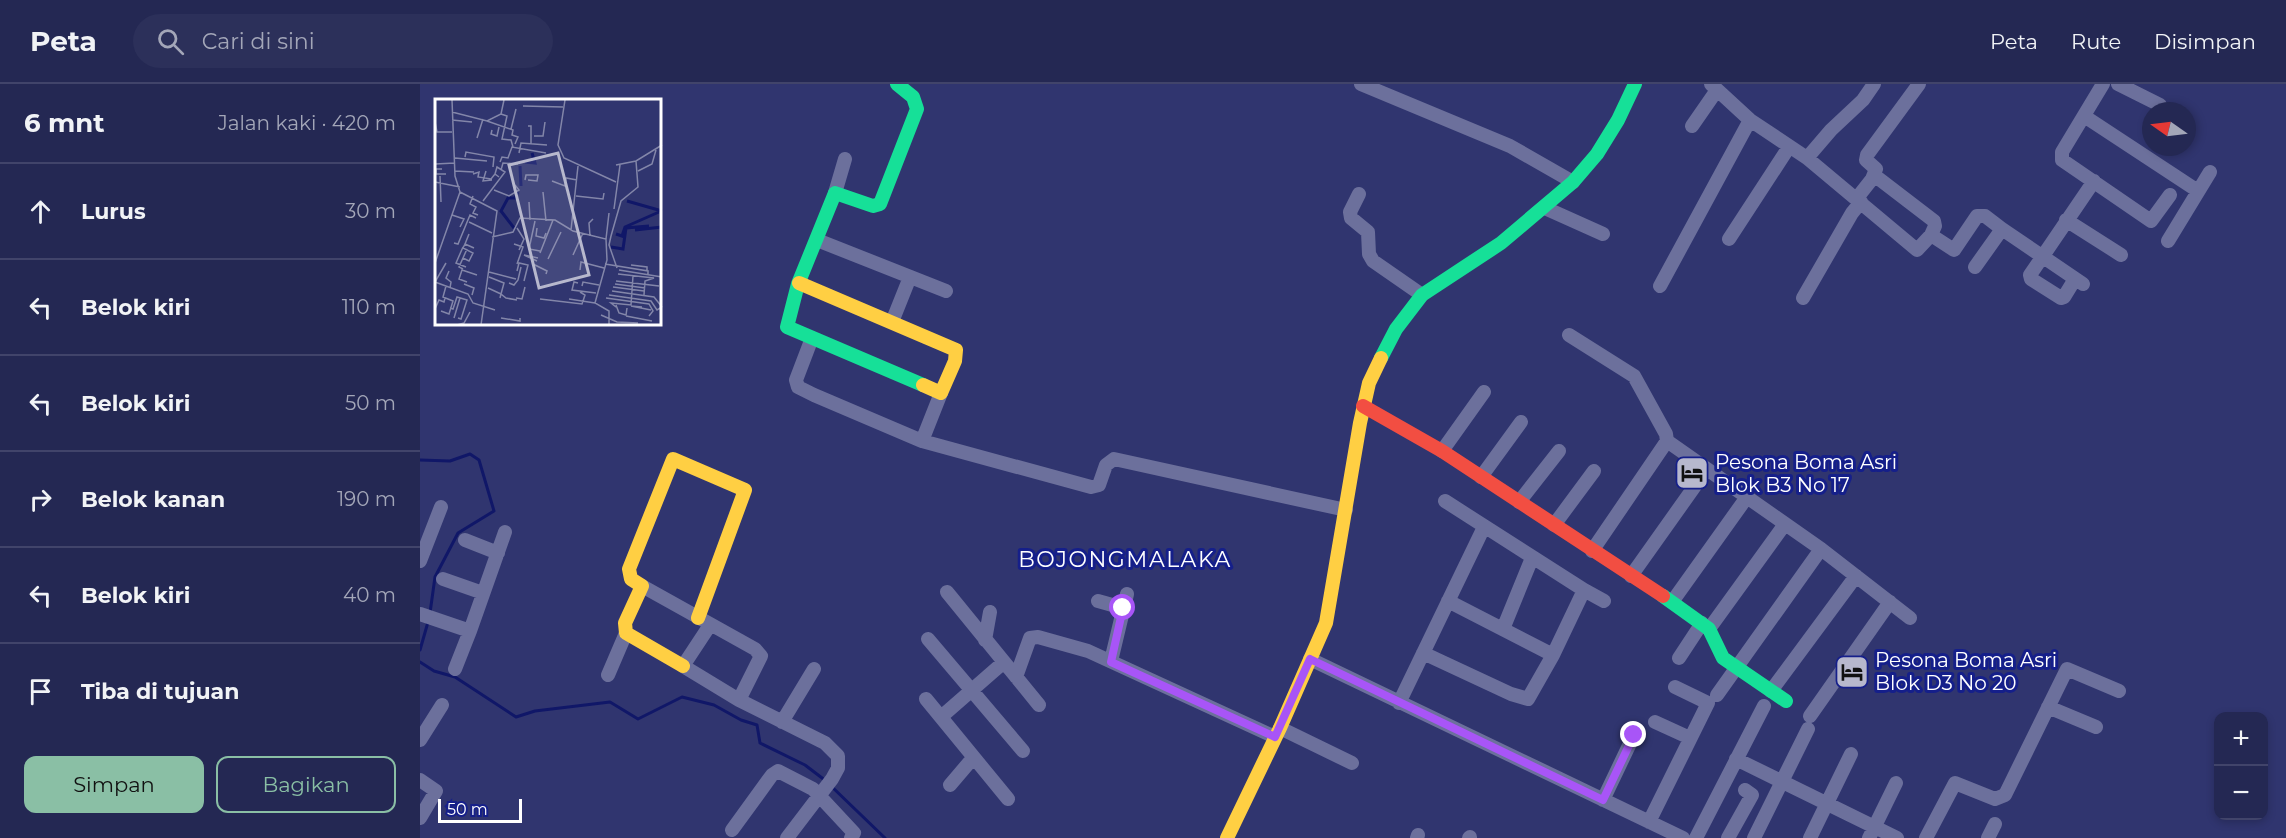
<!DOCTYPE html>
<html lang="id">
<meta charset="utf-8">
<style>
body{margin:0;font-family:Montserrat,sans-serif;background:#2c305a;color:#f1f3f6}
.controls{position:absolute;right:18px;bottom:18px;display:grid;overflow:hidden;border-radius:12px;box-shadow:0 3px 9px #0003}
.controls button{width:54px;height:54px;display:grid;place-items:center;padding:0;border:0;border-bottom:2px solid #41446a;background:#242853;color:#f1f3f6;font:30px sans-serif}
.compass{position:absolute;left:1722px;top:18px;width:54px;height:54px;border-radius:50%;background:#242853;box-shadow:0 3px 9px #0003;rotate:284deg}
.scale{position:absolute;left:18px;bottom:15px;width:84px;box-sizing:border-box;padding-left:6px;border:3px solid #fff;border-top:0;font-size:16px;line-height:21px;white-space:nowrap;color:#fff;-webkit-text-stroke:4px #151f8a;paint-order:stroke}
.stop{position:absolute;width:18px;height:18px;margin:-14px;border:4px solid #a855f7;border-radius:50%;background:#fff}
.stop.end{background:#a855f7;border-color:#fff;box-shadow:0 2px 6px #0008}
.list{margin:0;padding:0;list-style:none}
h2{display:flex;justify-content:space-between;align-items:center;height:78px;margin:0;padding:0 24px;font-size:26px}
h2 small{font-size:20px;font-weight:400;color:#a3a6b8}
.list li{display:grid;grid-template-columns:39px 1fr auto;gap:18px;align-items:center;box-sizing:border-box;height:96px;padding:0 24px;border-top:2px solid #41446a}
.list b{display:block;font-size:22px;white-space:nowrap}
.list em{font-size:20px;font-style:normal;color:#a3a6b8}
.actions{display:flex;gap:12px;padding:18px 24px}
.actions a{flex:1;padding:14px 0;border:2px solid #8abfa5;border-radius:12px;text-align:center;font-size:21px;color:#8abfa5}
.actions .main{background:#8abfa5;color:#111}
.icon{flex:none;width:33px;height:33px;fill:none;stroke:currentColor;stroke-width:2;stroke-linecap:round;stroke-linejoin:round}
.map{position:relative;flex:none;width:1866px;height:754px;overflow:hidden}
header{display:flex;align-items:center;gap:36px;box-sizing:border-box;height:84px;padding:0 30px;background:#242853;border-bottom:2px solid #41446a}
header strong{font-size:28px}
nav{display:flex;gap:33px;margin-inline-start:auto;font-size:21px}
.search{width:420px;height:54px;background:#2c305a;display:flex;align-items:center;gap:15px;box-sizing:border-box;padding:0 21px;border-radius:33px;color:#a3a6b8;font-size:22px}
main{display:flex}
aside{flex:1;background:#242853}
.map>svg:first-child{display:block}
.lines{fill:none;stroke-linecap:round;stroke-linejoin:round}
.stream{stroke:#101768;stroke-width:3}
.street{stroke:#6c709c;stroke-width:14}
.fast{stroke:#16e098;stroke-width:14}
.slow{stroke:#ffcf43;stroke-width:14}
.jam{stroke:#f24e42;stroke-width:14}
.route{stroke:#a855f7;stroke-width:8}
.labels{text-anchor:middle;stroke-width:6;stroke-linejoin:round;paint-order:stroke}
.poi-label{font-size:20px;fill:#fff;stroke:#151f8a;text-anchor:start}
.quarter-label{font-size:22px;letter-spacing:1.5px;fill:#fff;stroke:#151f8a}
.inset-river{fill:none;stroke:#101768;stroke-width:3}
.inset-road{fill:none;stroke:#8386a9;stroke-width:1.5}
.view{fill:#b7b8cd;fill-opacity:0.15;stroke:#b7b8cd;stroke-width:3}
.inset-edge{fill:none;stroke:#fff;stroke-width:3}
</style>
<header>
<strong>Peta</strong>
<div class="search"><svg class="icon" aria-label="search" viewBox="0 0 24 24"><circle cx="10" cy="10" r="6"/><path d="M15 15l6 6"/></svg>Cari di sini</div>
<nav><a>Peta</a><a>Rute</a><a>Disimpan</a></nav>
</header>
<main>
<aside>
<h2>6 mnt<small>Jalan kaki · 420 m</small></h2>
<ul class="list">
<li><svg class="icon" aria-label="ahead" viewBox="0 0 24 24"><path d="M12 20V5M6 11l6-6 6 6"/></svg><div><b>Lurus</b></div><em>30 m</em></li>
<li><svg class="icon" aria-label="left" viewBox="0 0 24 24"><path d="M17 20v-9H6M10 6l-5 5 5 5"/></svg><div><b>Belok kiri</b></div><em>110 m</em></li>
<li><svg class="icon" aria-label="left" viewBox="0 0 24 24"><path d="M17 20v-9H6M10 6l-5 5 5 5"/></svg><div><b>Belok kiri</b></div><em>50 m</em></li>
<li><svg class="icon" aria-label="right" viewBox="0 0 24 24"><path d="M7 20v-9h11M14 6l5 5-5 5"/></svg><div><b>Belok kanan</b></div><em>190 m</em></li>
<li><svg class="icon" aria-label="left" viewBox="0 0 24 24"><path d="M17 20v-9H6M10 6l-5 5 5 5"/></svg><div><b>Belok kiri</b></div><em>40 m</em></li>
<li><svg class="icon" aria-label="arrive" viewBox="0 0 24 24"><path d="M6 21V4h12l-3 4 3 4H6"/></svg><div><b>Tiba di tujuan</b></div></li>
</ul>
<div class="actions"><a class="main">Simpan</a><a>Bagikan</a></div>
</aside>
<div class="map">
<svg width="1866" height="754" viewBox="0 0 1866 754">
<rect width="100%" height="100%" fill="#30356f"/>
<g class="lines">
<path class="stream" d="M0,376l30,1 20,-7 9,6 15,51 -36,22 -23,44 -5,36
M0,566l8,-28
M0,578l14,9 21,6 61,40 19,-6 75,-9 28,17 44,-22 32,8 27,15 16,5 3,18 45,22 21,16
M411,702l54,52"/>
<path class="street" d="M941,0l149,62 63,36
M1291,0l39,36 57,38 110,92 14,-15
M1683,0l-41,68v8l89,61 19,-26
M1698,0l42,21
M1664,32l114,75
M1272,42l25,-36
M1387,74l24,-28 32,-30 11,-16
M1454,91l60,46 1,5 -4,9 23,15 23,-34h8l17,13
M415,109l10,-34
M939,110l-9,18 1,6 17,14 1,22 4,7 49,34
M1437,114l15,-19 4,-10 -10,-9 1,-5 52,-71
M1125,124l58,26
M1646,136l55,35
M1309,155l60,-92
M397,156l129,51
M1748,157l42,-69
M1555,183l27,-38 81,55
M1655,195l-11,18 -3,1 -30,-19 -1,-4 64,-94
M1240,202l90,-166
M1383,214l49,-85 9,-11
M472,238l18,-45
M1149,251l65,41 32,58 1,7 -75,110
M392,254l-16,42 2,7 16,8 108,46 19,-48
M502,357l169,46 8,-2 7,-20 8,-6 232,51
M1247,357l154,108 89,69
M1022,367l42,-59
M1061,393l40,-55
M1099,418l40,-51
M1134,441l40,-54
M45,456l33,13
M0,477l21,-54
M1211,492l76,-107
M23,495l40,14
M222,502l113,63 6,7 -22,44
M1164,506l20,11
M527,508l92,113
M678,517l25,7
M1028,517l105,54
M1252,518l75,-105
M0,530l50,17 -15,38
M290,541l-27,41 56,34 86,43 13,13v12l-6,11 -45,59
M1083,545l29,-71
M1289,545l76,-105
M50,547l35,-99
M508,555l95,112
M565,556l5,-28
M1003,569l88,41 17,5 25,-44 31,-65 -139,-89
M1259,574l23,-35
M890,575l373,179
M691,577l16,-67
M188,591l18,-42
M596,593l14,-39 8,-1 50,14 187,86
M1351,607l85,-115
M1297,611l104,-146
M506,615l82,100
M979,619l85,-176
M1628,623l48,20
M1390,632l80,-114
M521,633l63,-55
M362,638l32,-53
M1235,638l35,16
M860,644l72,35
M0,656l22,-35
M1316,675l161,79
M0,696l16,11 -16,27
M530,701l23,-27
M1183,716l31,-65
M1229,738l59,-119 -33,-16
M312,746l40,-55 6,-4 35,18 41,44 -3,5
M997,754l1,-3
M1049,754l1,-1
M1276,754l68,-132
M1308,754l24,-43 -7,-5
M1334,754l54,-109
M1390,754l41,-84
M1449,754l27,-55
M1506,754l29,-55 40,16 10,-4 62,-126 52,22
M1568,754l7,-14"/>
<path class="fast" d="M477,0l16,13 4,12 -37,95 -7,2 -38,-13 -37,91 -11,43 136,58
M961,274l15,-29 26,-34 79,-52 72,-61 24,-28 21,-34 17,-36
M1243,512l46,33 14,29 63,43"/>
<path class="slow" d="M379,199l157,67 -1,11 -14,32 -18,-8
M263,582l-57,-33 -1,-10 17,-37 -11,-7 -2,-10 44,-110 72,31 -47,128
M807,754l53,-110 46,-105 34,-200 9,-40 12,-25"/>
<path class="jam" d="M943,322l79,45 221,145"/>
</g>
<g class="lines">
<path class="route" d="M703,524l-12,54 164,75 35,-78 293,141 31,-65"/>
</g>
<defs>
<symbol id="hotel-square" viewBox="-11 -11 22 22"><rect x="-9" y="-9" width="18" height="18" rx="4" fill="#b7b8cd" stroke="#151f8a"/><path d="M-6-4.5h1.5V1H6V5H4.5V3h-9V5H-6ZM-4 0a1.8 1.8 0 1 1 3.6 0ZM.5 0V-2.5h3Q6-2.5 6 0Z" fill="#111"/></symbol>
</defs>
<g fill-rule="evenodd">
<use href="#hotel-square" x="1253" y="370" width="38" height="38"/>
<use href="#hotel-square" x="1413" y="569" width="38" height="38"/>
</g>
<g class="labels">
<g class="poi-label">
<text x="1295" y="385">Pesona Boma Asri<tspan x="1295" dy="23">Blok B3 No 17</tspan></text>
<text x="1455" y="583">Pesona Boma Asri<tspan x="1455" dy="23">Blok D3 No 20</tspan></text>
</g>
<g class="quarter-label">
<text x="705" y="483">BOJONGMALAKA</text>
</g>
</g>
<g transform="translate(15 15)">
<rect width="226" height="226" fill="#30356f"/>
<path class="inset-river" d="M90,63l10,1 -3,-10M85,67l1,20M192,102l35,10M79,129l-13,-17 7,-13h7l3,-6M200,131l27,-3M181,135l6,2 3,-9 34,-15M176,148l12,2 3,-21 23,-2"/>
<path class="inset-road" d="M130,1l-7,45 6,13 52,24M88,7l40,1M17,13l35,9 14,-7 3,-14M66,15l6,2 -5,23 9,1 2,7M17,21l20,2M52,22l26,9 -1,5 6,2 -3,7M0,23l2,10h15M93,27h3v18M76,30l5,-20M57,31l-1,4 6,2 2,-9M99,37h9l2,-14M42,39l6,-19M84,54l2,-10 26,2M30,58l1,-5 28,5 -1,10M20,59l32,3M65,63l2,-5 6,1 4,-11 34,6M0,65l20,-1M181,66l20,-4 26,-16M7,70h-6v5h10M66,71l2,-7 15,1M20,72l19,1M51,72l-3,10 9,-1M203,72l14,-7 4,-14M38,75l6,-2 -1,5 13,2 4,-5M5,77l1,26M90,81l1,-5h12l-1,6 -9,-1M117,82l13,5 1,-8 11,2M0,83l25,5M59,91l15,6 10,-6 -4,-5M25,93l37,19 -16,114M108,93l3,29M38,97l-3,8 6,3 -3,6 5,2M141,97l27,3 1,-6M48,102l22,-29 -8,-5 -2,7 4,3M94,103l1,18M179,110l6,-44M17,116l12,4 -4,8M100,122l-6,28 11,2M34,123l23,11M82,129l7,11 -5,11M102,129l-1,8 8,2 2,-5M136,131l7,-64M34,135l-4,10 9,4M155,137l-1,-13 4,-4M57,138l21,-5 7,-14 35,2 18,11 33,8 1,21 -12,43 14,8v14M171,140l3,-26M19,144l4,1 12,-29 6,3M79,145l9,3 -6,17M28,148l-7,16 10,4M105,154l13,-33M138,156l10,-22M28,159l6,3 4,-8 -10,-5 2,-4M113,160l13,-27M102,162l-13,-6 14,3M0,164l25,-71 -5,-16 -3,-76M11,164l-11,19 33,12 5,9 22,7M98,165l14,7 -1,3M170,165l43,7v3M196,166l16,2v3M182,169l-8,-23 2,-9 10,-35 17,-14 -2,-26M28,170l-4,-2 8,-18M145,171l1,-8 23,6M184,171l43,7M14,172l-3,7 5,4 -1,6M82,172l2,-8 9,2 -4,16M54,173l27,7M183,175l36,4 -9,3 -1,14M54,178l15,6 -3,11 5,4 11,2M181,182l43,5M32,183l-8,-3 3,-9 15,5M74,184l5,2 4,-5 3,-13M143,184l-4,-1 -2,8 24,3M29,185l10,4 -2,7M180,185l30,4M147,187l1,-4 16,3M178,188l31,4M53,189l13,6 -1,4M177,192l42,6 8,10M174,196l42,6 6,9 5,-3M81,199l6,1 3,-12M171,199l43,6 4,7 -4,5M105,200l42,5 3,-9 -5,-3M134,200l26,4M181,206l3,8 7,2 1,-7M181,208l-5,-4 20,2 2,-29M207,208l-11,-1 20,4M15,209l3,1 4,-12 10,3 -6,19 -3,-1M0,210l4,-9 5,2 1,-4M6,212l8,3 4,-13 -10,-4 3,-11M166,216l16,7 21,1M191,217l26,5M19,219l6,-20M66,219l19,3v-3M22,226l7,-2 6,-11"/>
<path class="view" d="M123,54l31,122 -50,13 -30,-123z"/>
<rect width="226" height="226" class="inset-edge"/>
</g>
</svg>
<div class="controls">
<button>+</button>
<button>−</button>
</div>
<svg class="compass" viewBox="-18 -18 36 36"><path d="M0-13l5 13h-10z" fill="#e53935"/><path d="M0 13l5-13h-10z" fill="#a3a6b8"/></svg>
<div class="scale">50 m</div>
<div class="stop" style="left:703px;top:524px"></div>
<div class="stop end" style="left:1214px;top:651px"></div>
</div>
</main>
